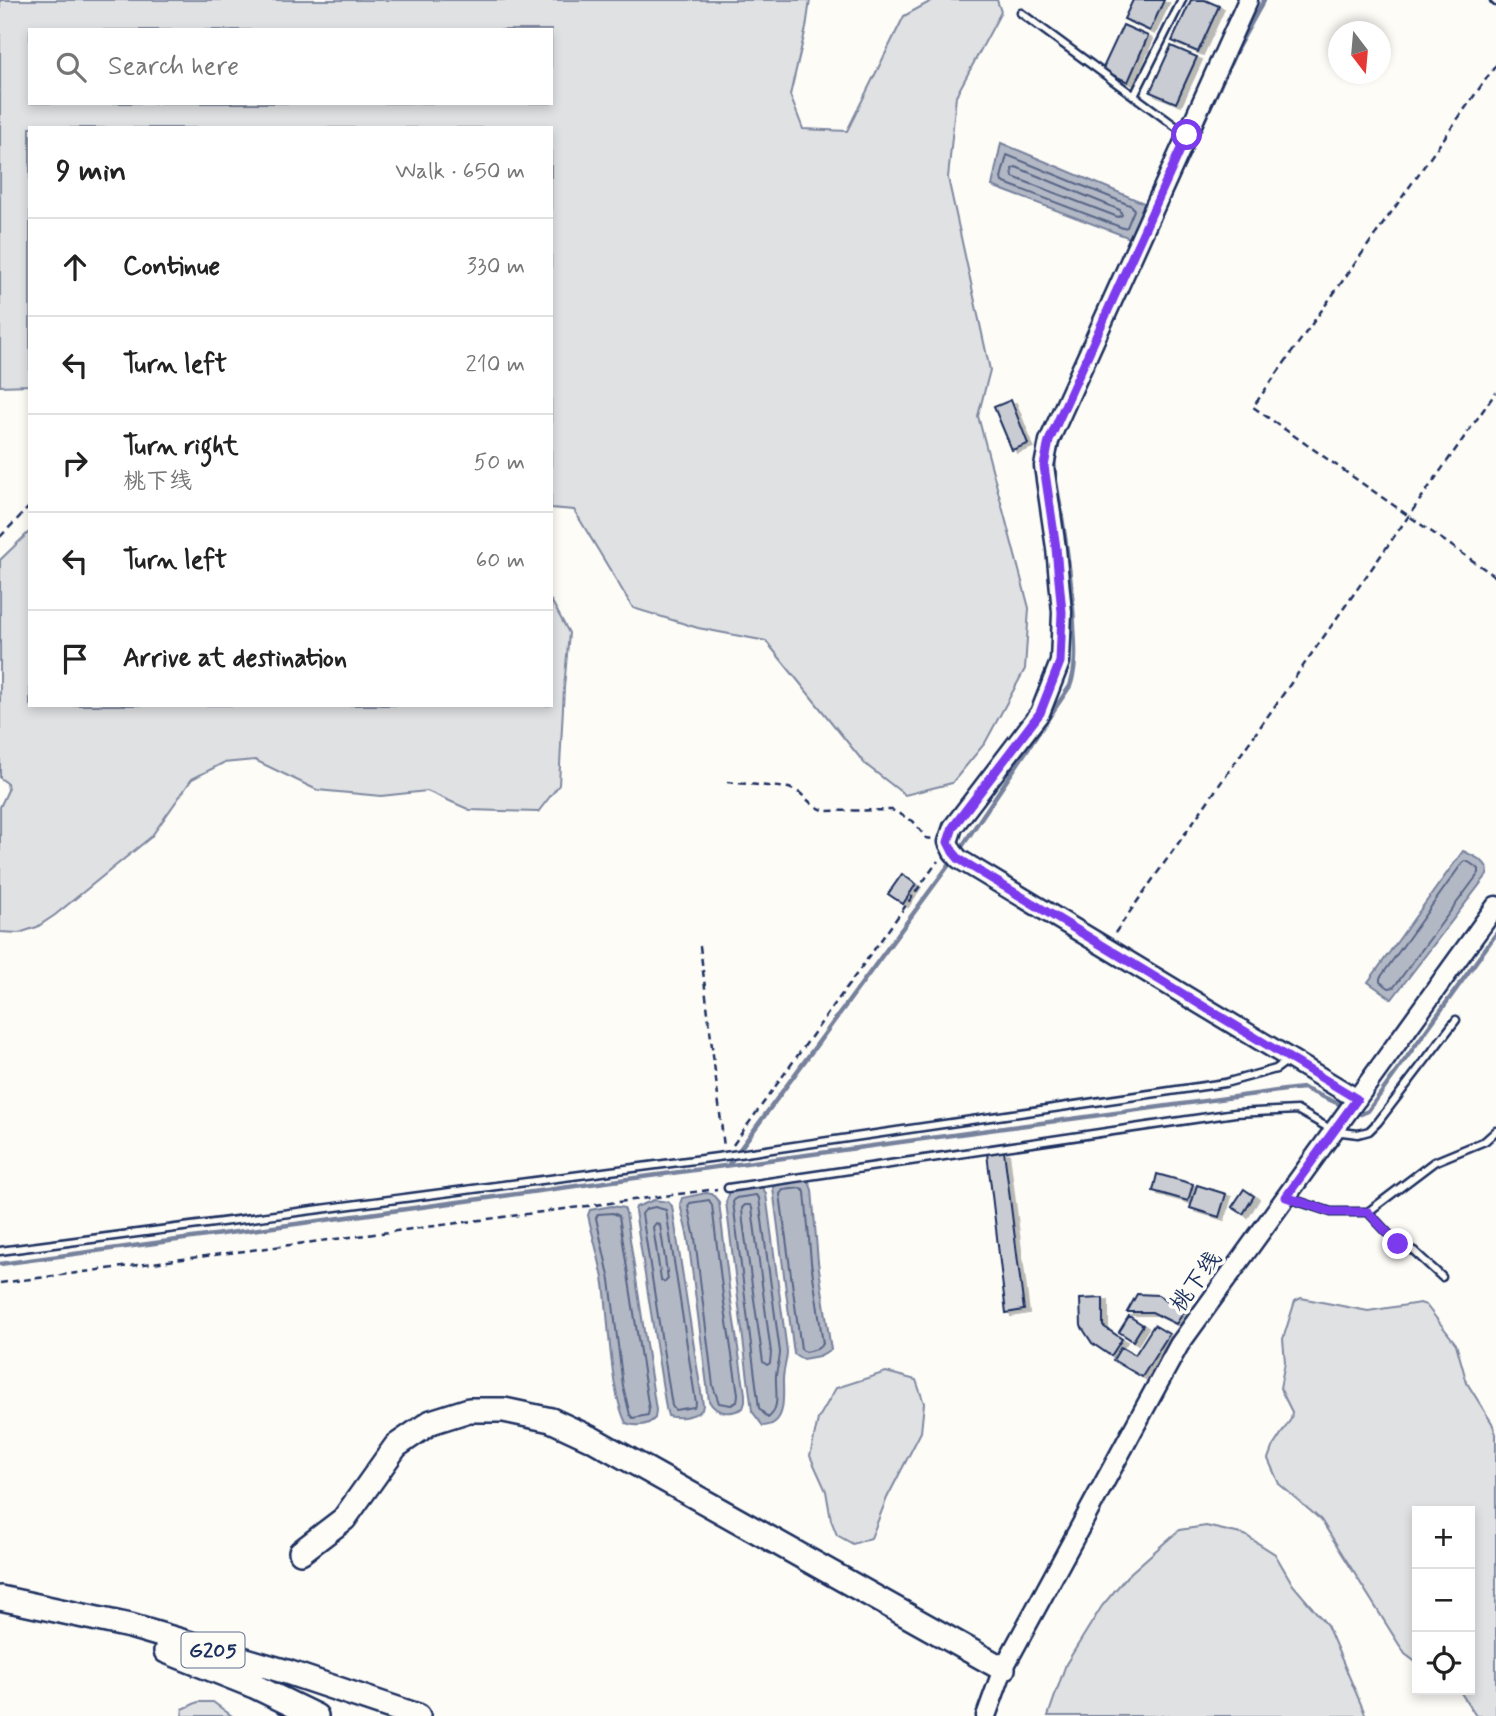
<!DOCTYPE html>
<meta charset="utf-8">
<style>
body{margin:0;font-family:Mynerve,"LXGW WenKai TC",sans-serif;background:#f2f2f2;color:#222}
.controls{position:absolute;right:21px;bottom:21px;display:grid;overflow:hidden;border-radius:0px;box-shadow:0 4px 10px #0003}
.controls button{width:63px;height:63px;display:grid;place-items:center;padding:0;border:0;border-bottom:2px solid #e0e0e0;background:#fff;color:#222;font:35px sans-serif}
.compass{position:absolute;left:1328px;top:21px;width:63px;height:63px;border-radius:50%;background:#fff;box-shadow:0 4px 10px #0003;rotate:164deg}
.stop{position:absolute;width:21px;height:21px;margin:-16px;border:5px solid #7c3aed;border-radius:50%;background:#fff}
.stop.end{background:#7c3aed;border-color:#fff;box-shadow:0 2px 7px #0008}
.list{margin:0;padding:0;list-style:none}
h2{display:flex;justify-content:space-between;align-items:center;height:91px;margin:0;padding:0 28px;font-size:30px}
h2 small{font-size:23px;font-weight:400;color:#767676}
.list li{display:grid;grid-template-columns:46px 1fr auto;gap:21px;align-items:center;box-sizing:border-box;height:98px;padding:0 28px;border-top:2px solid #e0e0e0}
.list b{display:block;font-size:26px;white-space:nowrap}
.list p{margin:0;font-size:23px;white-space:nowrap;color:#767676}
.list em{font-size:23px;font-style:normal;color:#767676}
.icon{flex:none;width:38px;height:38px;fill:none;stroke:currentColor;stroke-width:2;stroke-linecap:round;stroke-linejoin:round}
.map{position:relative;flex:none;width:1496px;height:1716px;overflow:hidden}
.search{position:absolute;background:#fff;box-shadow:0 4px 10px #0003;left:28px;top:28px;width:525px;height:77px;display:flex;align-items:center;gap:18px;box-sizing:border-box;padding:0 24px;border-radius:0px;color:#767676;font-size:26px}
.panel{position:absolute;background:#fff;box-shadow:0 4px 10px #0003;left:28px;top:126px;width:525px;height:581px;border-radius:0px}
.map>svg:first-child{display:block}
.green{fill:#e0e1e3;stroke:#7e88a0;stroke-width:2;fill-rule:evenodd}
.water{fill:#b3b8c5;stroke:#76819c;stroke-width:2}
.lines{fill:none;stroke-linecap:round;stroke-linejoin:round}
.shore{stroke:#586687;stroke-width:2}
.stream{stroke:#76819c;stroke-width:4.5}
.building{fill:#c9ccd3;stroke:#1b2f5e;stroke-width:2;filter:url(#shadow)}
.lane-casing{stroke:#1b2f5e;stroke-width:11}
.secondary-casing{stroke:#1b2f5e;stroke-width:23}
.highway-casing{stroke:#1b2f5e;stroke-width:28}
.path{stroke:#1b2f5e;stroke-width:2.5;stroke-dasharray:7 5;stroke-linecap:butt}
.lane{stroke:#fdfcf7;stroke-width:6}
.secondary{stroke:#fdfcf7;stroke-width:18}
.highway{stroke:#fdfcf7;stroke-width:23}
.route{stroke:#7c3aed;stroke-width:9}
.labels{text-anchor:middle;stroke-width:7;stroke-linejoin:round;paint-order:stroke}
.shield{fill:#fdfcf7;stroke:#5f6c8c;stroke-width:2}
.shield-label{font-size:21px;font-weight:bold;fill:#1b2f5e}
.street-label{font-size:23px;fill:#1b2f5e;stroke:#fdfcf7}
</style>
<div class="map">
<svg width="1496" height="1716" viewBox="0 0 1496 1716">
<defs>
<filter id="shadow"><feDropShadow dx="5" dy="3" stdDeviation="0" flood-color="#0004"/></filter>
</defs>
<rect width="100%" height="100%" fill="#fdfcf7"/>
<filter id="ink" filterUnits="userSpaceOnUse"><feTurbulence type="fractalNoise" baseFrequency=".0143" numOctaves="2"/><feDisplacementMap in="SourceGraphic" scale="14" xChannelSelector="R" yChannelSelector="G"/><feConvolveMatrix kernelMatrix="1 2 1 2 8 2 1 2 1" color-interpolation-filters="sRGB"/></filter>
<g filter="url(#ink)">
<path class="green" d="M0,0h810l-4,28 -16,67 13,34 44,2 57,-115 29,-16h64l4,12 -45,84 -8,82 42,192 -12,46 51,192 -4,61 -40,74 -33,40 -47,12 -40,-31 -99,-123 -68,-13 -65,-20 -59,-98 -23,-2v-380h-521v257l-30,1zM30,30h521v73h-521z
M30,531v174h521v-105l18,33 -5,55 -5,97 -21,27 -68,-2 -43,-19 -46,5 -64,-6 -62,-30 -32,3 -31,16 -41,58 -96,78 -18,12 -18,6 -19,-1v-125l8,-17 -1,-7 -7,-5v-218z
M1301,1298l67,13 52,-8 6,2 30,39 11,39 25,40 4,11v282h-20l-17,-26h11v-179h-53v152l-12,-9 -84,-134 -42,-36 -11,-25 4,-11 19,-29 1,-7 -12,-24 5,-26 -2,-23 12,-38z
M886,1372l30,8 8,23 -3,29 -34,66 -16,40 -18,6 -16,-9 -6,-15 -5,-29 -16,-35 8,-37 18,-31z
M1206,1526l39,9 30,19 18,31 34,40 39,91h-318l18,-52 36,-58 25,-30 52,-46z
M198,1702h15l19,14h-50l1,-7z"/>
<path class="water" d="M1001,143l143,60 -14,35 -138,-52z
M1463,851c10,5 28,11 24,24l-95,124 -24,-17z
M805,1180l4,2 3,8 6,72 13,88 -12,6 -16,3 -9,-5 -21,-166 5,-4z
M755,1188h8l3,6 21,157c0,10 -4,19 -4,29 0,17 4,45 -20,46l-11,-15 -26,-209 4,-10z
M706,1193l6,1 7,8 11,93 15,99v8l-2,6c-13,7 -27,6 -34,-7l-21,-163 -8,-34 2,-6z
M654,1200l14,2 4,4 31,199 -1,5c-10,7 -23,9 -34,6l-2,-8 -31,-197 1,-4z
M612,1206l12,2 2,5 30,197 -1,8c-7,8 -20,9 -29,5 -16,-33 -17,-101 -22,-139 -4,-24 -11,-46 -16,-69l2,-5z"/>
<g class="lines">
<path class="shore" d="M1007,155l125,51 2,4 -7,17 -4,1 -121,-46 -1,-4z
M1016,167l104,43 2,5 -4,2 -105,-40 -1,-8z
M1467,861l12,8v4l-85,114 -5,1 -9,-6v-4l83,-116z
M801,1188l4,4 6,70 12,82 -6,5 -12,3 -4,-3 -21,-155 3,-4z
M756,1195l3,3 21,154c0,8 -3,15 -4,23 -1,15 5,33 -8,43l-9,-10 -26,-206 3,-4z
M709,1200l3,5 11,91 15,98 -1,8 -6,3 -12,-2 -6,-17 -18,-148 -7,-32 2,-3z
M745,1205h5l2,3 19,145 -1,10 -3,2 -4,-3 -20,-140 -1,-14z
M655,1207l11,3 30,193 -2,4 -19,3 -3,-4 -30,-192 4,-5z
M613,1213l6,3 30,194 -1,5 -15,3 -3,-3 -7,-29 -13,-106 -14,-62 2,-4z
M656,1223l4,2 8,54 -3,3 -4,-2 -8,-53z"/>
<path class="stream" d="M1161,214l76,-165 27,-49
M959,851l111,-165c7,-20 5,-39 4,-59 -2,-51 -10,-101 -19,-151l-1,-18 7,-23
M1354,1110l7,4 7,-3 128,-177
M729,1164l225,-306
M0,1264l1285,-174 18,-2 43,19"/>
</g>
<path class="building" d="M1133,0h31l-14,31 -26,-12z
M1191,0h14l14,6 -21,46 -26,-11z
M1123,25l25,11 -20,46 -26,-12z
M1171,46l26,11 -21,46 -26,-11z
M1011,400l17,44 -16,6 -18,-43z
M902,874l14,10 -13,20 -15,-10z
M1004,1151l20,159 -18,3 -19,-160z
M1157,1174l36,10 -5,17 -35,-10z
M1197,1185l29,9 -7,23 -29,-9z
M1244,1189l10,7 -11,18 -11,-7z
M1137,1294l21,1 26,17 -8,12 -24,-12h-25z
M1103,1298v28l19,13 -11,17 -19,-13 -11,-17 -1,-27z
M1129,1316l14,9 -10,16 -14,-9z
M1154,1325l15,9 -27,43 -29,-17 8,-13 14,8z"/>
<g class="lines">
<defs>
<path id="lane" d="M1494,0l2,2
M1021,13l165,121
M1134,96l48,-96
M728,1188l507,-75 62,-3 37,21 24,3 11,-3 9,-9 78,-102
M1288,1198l43,14h37l66,-50 51,-21 11,-10
M1368,1212l30,32 16,7 28,26
M0,1251l725,-95 500,-73 51,-14 12,-9"/>
<path id="secondary" d="M1248,0l-199,441 -5,25 12,82 6,64 -2,50 -20,51 -87,114 -5,15 5,10 6,7 398,240
M986,1716l17,-47 176,-324 317,-439"/>
<path id="highway" d="M301,1552l43,-33 52,-73 35,-24 38,-12h35l47,10 43,20 409,229
M0,1598l130,28 157,46 131,44
M166,1651l88,35 62,30"/>
</defs>
<use href="#lane" class="lane-casing"/>
<use href="#secondary" class="secondary-casing"/>
<use href="#highway" class="highway-casing"/>
<path class="path" d="M1496,65l-243,342 243,170
M0,537l30,-31
M727,782l62,6 11,5 13,12 12,6 67,-1 21,11 13,17 7,1
M1115,933l381,-541
M700,946l24,201
M733,1145l205,-284
M0,1283l717,-94"/>
<use href="#lane" class="lane"/>
<use href="#secondary" class="secondary"/>
<use href="#highway" class="highway"/>
</g>
</g>
<g class="lines" filter="url(#ink)">
<path class="route" d="M1187,135l-138,306 -5,25 12,82 6,64 -2,50 -20,51 -87,114 -5,15 5,10 6,7 398,240 -71,98 45,15h37l30,32"/>
</g>
<g class="labels">
<rect class="shield" x="181.5" y="1632.5" width="63" height="35" rx="5"/>
<g class="shield-label">
<text x="213" y="1657">G205</text>
</g>
<g class="street-label">
<text transform="translate(1195 1281) rotate(-54)" y="8">桃下线</text>
</g>
</g>
</svg>
<div class="controls">
<button>+</button>
<button>−</button>
<button><svg class="icon" aria-label="locate" viewBox="0 0 24 24"><circle cx="12" cy="12" r="6"/><path d="M12 2v4M12 18v4M2 12h4M18 12h4"/></svg></button>
</div>
<svg class="compass" viewBox="-18 -18 36 36"><path d="M0-13l5 13h-10z" fill="#e53935"/><path d="M0 13l5-13h-10z" fill="#767676"/></svg>
<div class="stop" style="left:1187px;top:135px"></div>
<div class="stop end" style="left:1398px;top:1244px"></div>
<div class="search"><svg class="icon" aria-label="search" viewBox="0 0 24 24"><circle cx="10" cy="10" r="6"/><path d="M15 15l6 6"/></svg>Search here</div>
<section class="panel">
<h2>9 min<small>Walk · 650 m</small></h2>
<ul class="list">
<li><svg class="icon" aria-label="ahead" viewBox="0 0 24 24"><path d="M12 20V5M6 11l6-6 6 6"/></svg><div><b>Continue</b></div><em>330 m</em></li>
<li><svg class="icon" aria-label="left" viewBox="0 0 24 24"><path d="M17 20v-9H6M10 6l-5 5 5 5"/></svg><div><b>Turn left</b></div><em>210 m</em></li>
<li><svg class="icon" aria-label="right" viewBox="0 0 24 24"><path d="M7 20v-9h11M14 6l5 5-5 5"/></svg><div><b>Turn right</b><p>桃下线</p></div><em>50 m</em></li>
<li><svg class="icon" aria-label="left" viewBox="0 0 24 24"><path d="M17 20v-9H6M10 6l-5 5 5 5"/></svg><div><b>Turn left</b></div><em>60 m</em></li>
<li><svg class="icon" aria-label="arrive" viewBox="0 0 24 24"><path d="M6 21V4h12l-3 4 3 4H6"/></svg><div><b>Arrive at destination</b></div></li>
</ul>
</section>
</div>
